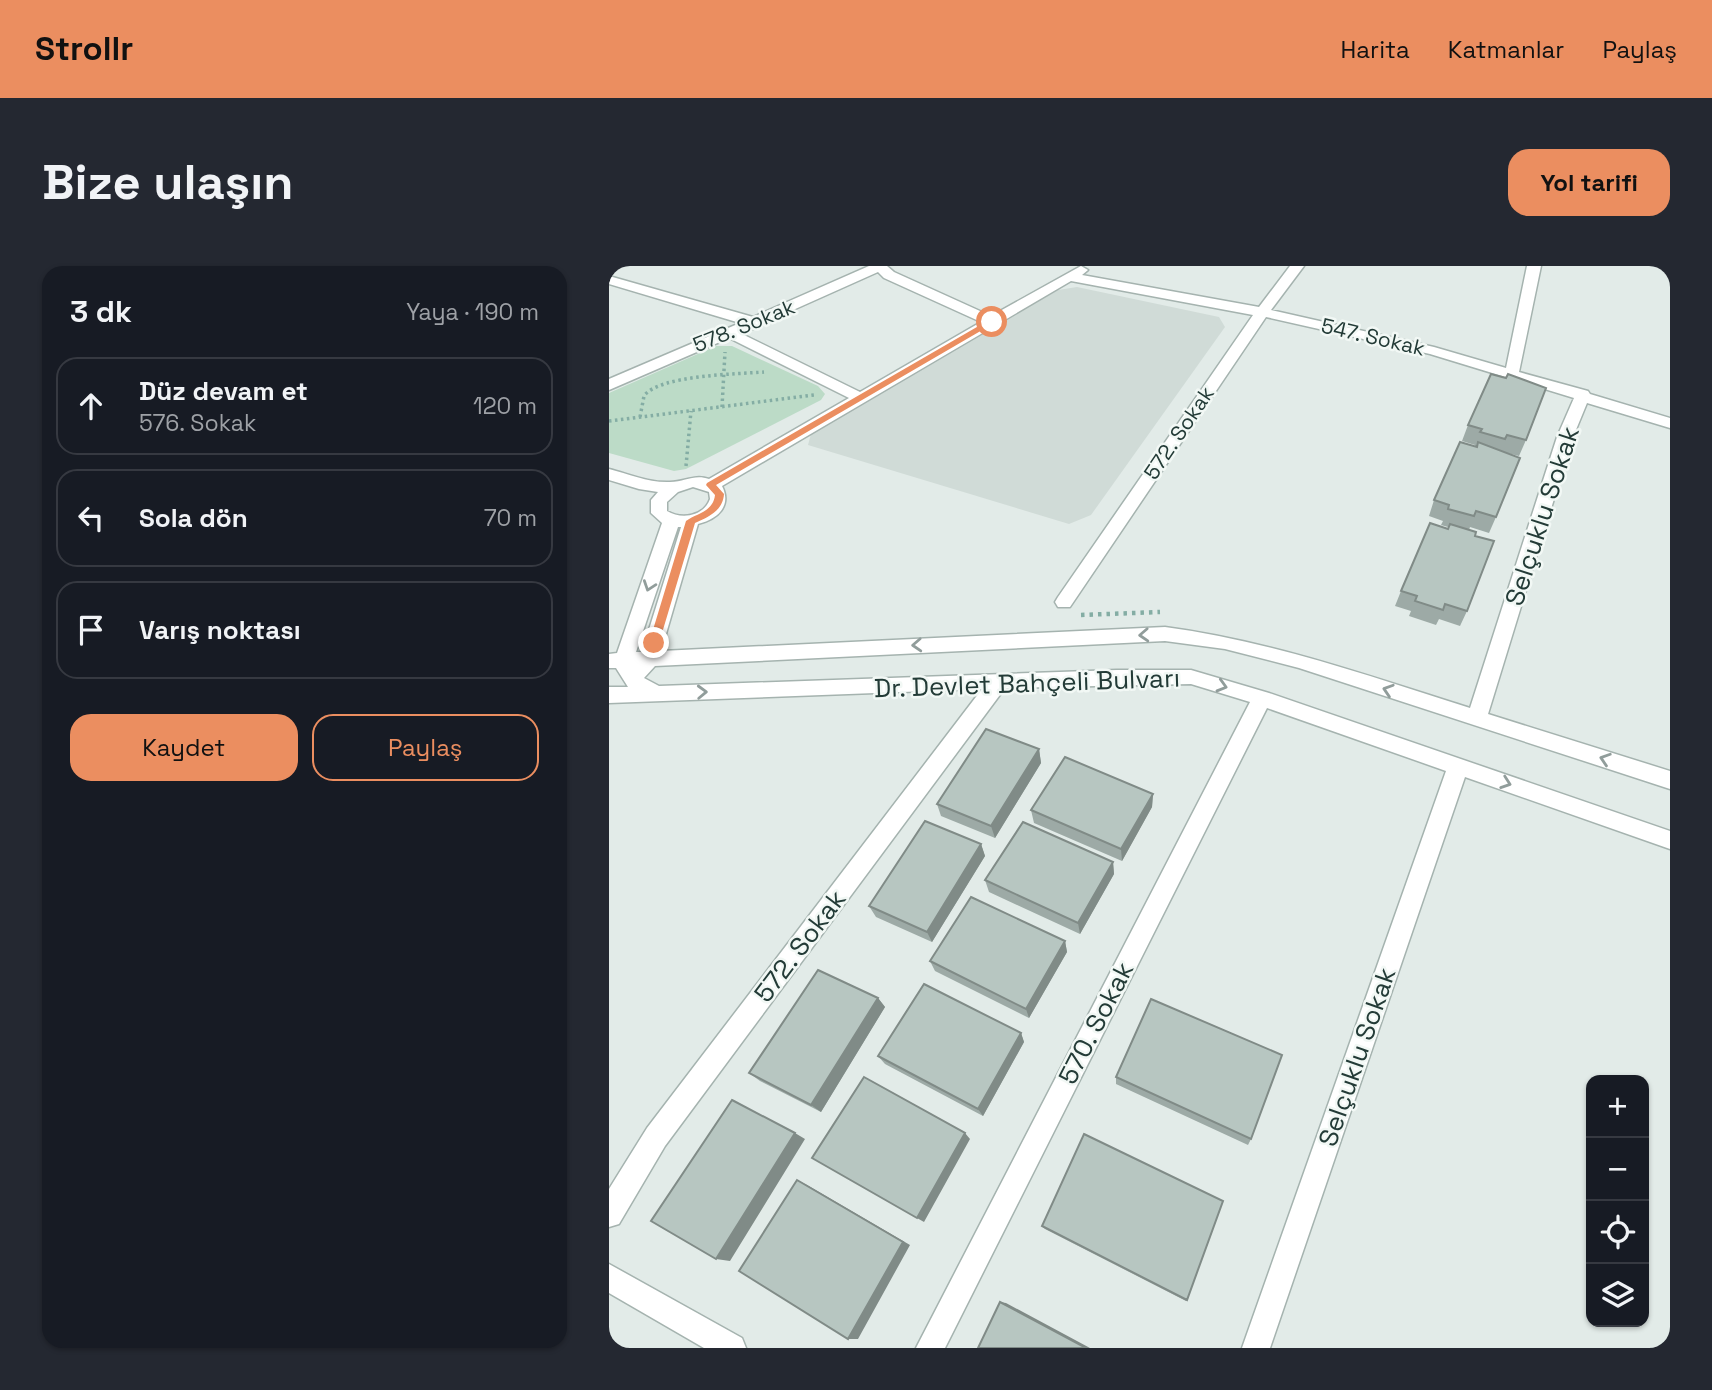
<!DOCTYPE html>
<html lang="tr">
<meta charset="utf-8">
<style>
body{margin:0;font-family:"Space Grotesk",sans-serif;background:#242831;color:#f1f3f6}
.controls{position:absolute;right:21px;bottom:21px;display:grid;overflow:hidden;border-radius:14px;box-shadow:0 2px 5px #0004}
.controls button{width:63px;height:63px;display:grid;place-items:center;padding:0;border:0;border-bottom:2px solid #363941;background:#171b24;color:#f1f3f6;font:35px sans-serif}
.stop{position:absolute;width:21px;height:21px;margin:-16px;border:5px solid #eb8e60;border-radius:50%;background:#fff}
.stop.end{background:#eb8e60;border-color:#fff;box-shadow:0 2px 7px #0008}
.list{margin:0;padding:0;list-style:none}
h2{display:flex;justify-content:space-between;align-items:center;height:91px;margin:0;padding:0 28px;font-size:30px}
h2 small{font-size:23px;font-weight:400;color:#9ea1a6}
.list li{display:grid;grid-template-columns:46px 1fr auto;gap:21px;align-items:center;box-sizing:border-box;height:98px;margin:0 14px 14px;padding:0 14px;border:2px solid #363941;border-radius:21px}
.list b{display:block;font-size:26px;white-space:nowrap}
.list p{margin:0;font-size:23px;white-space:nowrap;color:#9ea1a6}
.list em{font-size:23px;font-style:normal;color:#9ea1a6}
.actions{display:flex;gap:14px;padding:21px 28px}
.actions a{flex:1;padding:16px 0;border:2px solid #eb8e60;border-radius:21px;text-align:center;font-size:24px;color:#eb8e60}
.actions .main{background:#eb8e60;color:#111}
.icon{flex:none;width:38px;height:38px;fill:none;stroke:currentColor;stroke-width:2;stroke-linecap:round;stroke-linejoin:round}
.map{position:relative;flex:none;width:1061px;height:1082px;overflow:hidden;border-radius:21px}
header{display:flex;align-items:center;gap:42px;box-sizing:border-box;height:98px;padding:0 35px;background:#eb8e60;color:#111}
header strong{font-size:33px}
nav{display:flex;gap:38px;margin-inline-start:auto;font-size:24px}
.intro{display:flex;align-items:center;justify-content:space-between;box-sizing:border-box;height:168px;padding:0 42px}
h1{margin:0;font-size:49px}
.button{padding:18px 32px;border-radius:21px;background:#eb8e60;color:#111;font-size:24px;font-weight:700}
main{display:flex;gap:42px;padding:0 42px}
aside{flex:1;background:#171b24;border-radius:21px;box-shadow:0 2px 5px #0004}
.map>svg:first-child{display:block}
.built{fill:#d0dbd7}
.green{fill:#bcdbc7}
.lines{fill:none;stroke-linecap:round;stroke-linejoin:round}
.minor-casing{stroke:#a5b3af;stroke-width:3}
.path-far1{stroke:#84ada4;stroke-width:3.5;stroke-dasharray:2.5 3.5;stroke-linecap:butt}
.path{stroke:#84ada4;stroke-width:4.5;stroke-dasharray:3.5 5;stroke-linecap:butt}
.minor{fill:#fff;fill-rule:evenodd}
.wall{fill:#9daaa6}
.shaded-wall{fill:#808b87}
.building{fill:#b7c6c1;stroke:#808b87;stroke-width:2}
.oneway{stroke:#919d9b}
.route{fill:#eb8e60}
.labels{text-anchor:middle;stroke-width:5;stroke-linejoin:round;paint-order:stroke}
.far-street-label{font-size:21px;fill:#233b37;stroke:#f2f8f5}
.street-label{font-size:26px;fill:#233b37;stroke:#f2f8f5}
</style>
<header>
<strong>Strollr</strong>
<nav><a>Harita</a><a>Katmanlar</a><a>Paylaş</a></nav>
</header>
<div class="intro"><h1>Bize ulaşın</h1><a class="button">Yol tarifi</a></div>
<main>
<aside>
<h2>3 dk<small>Yaya · 190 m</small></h2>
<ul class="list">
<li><svg class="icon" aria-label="ahead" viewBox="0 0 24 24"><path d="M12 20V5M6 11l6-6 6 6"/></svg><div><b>Düz devam et</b><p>576. Sokak</p></div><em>120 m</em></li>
<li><svg class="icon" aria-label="left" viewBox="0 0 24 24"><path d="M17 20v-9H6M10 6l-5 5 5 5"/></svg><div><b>Sola dön</b></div><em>70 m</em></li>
<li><svg class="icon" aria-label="arrive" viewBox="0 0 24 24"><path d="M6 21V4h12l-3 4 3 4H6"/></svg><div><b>Varış noktası</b></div></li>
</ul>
<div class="actions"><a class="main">Kaydet</a><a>Paylaş</a></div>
</aside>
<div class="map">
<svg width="1061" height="1082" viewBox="0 0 1061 1082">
<rect width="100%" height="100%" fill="#e2ebe8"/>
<path class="built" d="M468,21l142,30 6,10 -134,188 -22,9 -261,-79 3,-11 139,-82 108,-62z"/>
<path class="green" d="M107,80h16l86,40 7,8 -4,6 -135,69 -12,2 -65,-18v-60z"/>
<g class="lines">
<defs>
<path id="minor" d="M260,0h18l7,6 97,44 90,-50 7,4 -6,5 177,32 31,-41h14l-33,44 163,37 72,21 21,-102h14l-22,106 69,19 2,3 80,24v10l-83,-25 -14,34 -85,277 182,57v18l-371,-121 -74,-19 -60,-8 -510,25 -11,12 15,8 458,-16h74l78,23 401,138v18l-205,-72 -195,571h-28l204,-577 -179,-63 -322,640h-29l334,-646 -59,-18 -186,4 -340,458 -46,78 -10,3v-38l38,-61 335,-439 -373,14v-16h19l-12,-19h-7v-14l8,-1 45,-130 -11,-10v-13l7,-8 -19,-3 -30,-9v-11c20,5 40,14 61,13 15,0 24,-8 39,-3l140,-81 -120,-60 -120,52v-11l131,-56 -131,-39v-8l144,41zM269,6l6,6 97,44 -121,70 -120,-59 22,-7 2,-3zM462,15l182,34 -195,282 -3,5 3,5h12l196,-290 164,37 144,44 -17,39 -87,271c-101,-32 -200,-67 -305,-81l-504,24 37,-127c20,-5 34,-18 24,-38zM84,221l16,5 1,7c-6,17 -28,21 -43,12v-9l11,-10zM69,261h3l-39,125h-6z
M0,998l133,74 4,10h-42l-95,-55z"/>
</defs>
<use href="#minor" class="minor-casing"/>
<path class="path-far1" d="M113,141l3,-55
M31,151l4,-21c14,-21 95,-22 120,-24
M0,155l205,-26
M77,200l5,-55"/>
<path class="path" d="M472,349l79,-3"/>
<use href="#minor" class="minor"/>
</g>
<path class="wall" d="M859,159l58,15 -7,16 -12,-3 -11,64 -7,16 -19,-6 -1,3 6,6 -8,75 -7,15 -21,-7 -3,6 -27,-9 2,-5 -16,-5 6,-15 47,-62v-2l-7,-2 2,-4 -14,-5 5,-16 41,-54v-1l-13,-4z
M430,483l2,14 -46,75 -54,-22 -4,-12z
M544,528l-1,13 -30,54 -88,-38 -3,-13z
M372,578l4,12 -53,86 -56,-25 -7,-11z
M504,596l1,12 -34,60 -91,-42 -4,-12z
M456,675l2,11 -38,66 -94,-47 -5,-10z
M269,732l7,9 -64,105 -61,-31 -11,-8z
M412,767l3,9 -41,74 -98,-52 -7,-8z
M507,811l135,62 -3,6 -132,-61z
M433,960l145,74 -1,1 -141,-72z"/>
<path class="shaded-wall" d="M430,483l2,14 -46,75 -4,-12z
M544,528l-1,13 -30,54 -1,-12z
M372,578l4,12 -53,86 -5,-10z
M504,596l1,12 -34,60 -2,-11z
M456,675l2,11 -38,66 -3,-9z
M269,732l7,9 -64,105 -10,-7z
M412,767l3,9 -41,74 -5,-7z
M186,867l10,6 -75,122 -14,-2z
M356,867l5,6 -46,83 -7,-4z
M188,914l10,5 103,60 -52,94h-10z
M391,1036l6,1 84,45h-4z"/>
<path class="building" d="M882,108l15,4 2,-4 38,14 -20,52 -19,-5 -2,4 -25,-7 2,-3 -14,-4z
M851,176l17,5 1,-5 42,16 -24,59 -20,-6 -2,5 -26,-7 1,-4 -15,-5z
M821,257l18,6 2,-5 26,8 -1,4 19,5 -27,70 -22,-7 -2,6 -28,-9 2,-5 -16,-5z
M377,463l53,20 -48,77 -54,-22z
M456,491l88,37 -32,55 -90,-39z
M316,555l56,23 -54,88 -58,-26z
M414,556l90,40 -35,61 -93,-43z
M362,631l94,44 -39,68 -96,-48z
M209,704l60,28 -67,107 -62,-32z
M315,718l97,49 -43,76 -100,-53z
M542,733l131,56 -31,84 -135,-62z
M255,811l101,56 -48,85 -105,-60z
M123,834l63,33 -79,126 -65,-38z
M475,868l139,67 -36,99 -145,-74z
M188,914l106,62 -55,97 -109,-68z
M391,1036l86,46h-108z"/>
<defs><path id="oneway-chevron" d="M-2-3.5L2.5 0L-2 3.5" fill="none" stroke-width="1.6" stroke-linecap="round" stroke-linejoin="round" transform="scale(1.75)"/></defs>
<g class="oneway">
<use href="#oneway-chevron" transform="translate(40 320) rotate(109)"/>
<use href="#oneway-chevron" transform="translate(535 369) rotate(177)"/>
<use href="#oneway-chevron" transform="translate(308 379) rotate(177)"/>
<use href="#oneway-chevron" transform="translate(613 420) rotate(16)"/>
<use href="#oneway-chevron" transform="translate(779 424) rotate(-162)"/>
<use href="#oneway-chevron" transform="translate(93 426) rotate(-2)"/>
<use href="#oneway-chevron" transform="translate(996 493) rotate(-162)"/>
<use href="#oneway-chevron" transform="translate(897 517) rotate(19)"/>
</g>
<path class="route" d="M380,54l7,2 -280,163 8,9c-1,17 -16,23 -29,29l-36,120 -1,3h-8l-1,-3 37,-122c11,-8 27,-9 29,-26l-9,-10 1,-2z"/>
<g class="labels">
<g class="far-street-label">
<text transform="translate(135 60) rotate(-22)" y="7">578. Sokak</text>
<text transform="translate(764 71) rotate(13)" y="7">547. Sokak</text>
<text transform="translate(570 167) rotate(-56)" y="7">572. Sokak</text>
</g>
<g class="street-label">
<text transform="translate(933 250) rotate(-72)" y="9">Selçuklu Sokak</text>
<text transform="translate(418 417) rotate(-2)" y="9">Dr. Devlet Bahçeli Bulvarı</text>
<text transform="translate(191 680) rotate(-53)" y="9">572. Sokak</text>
<text transform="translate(487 757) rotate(-63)" y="9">570. Sokak</text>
<text transform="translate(748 791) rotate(-71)" y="9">Selçuklu Sokak</text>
</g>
</g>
</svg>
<div class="controls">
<button>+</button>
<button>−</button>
<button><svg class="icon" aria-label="locate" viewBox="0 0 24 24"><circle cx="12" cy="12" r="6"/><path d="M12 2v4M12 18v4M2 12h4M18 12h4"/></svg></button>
<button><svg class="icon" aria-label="layers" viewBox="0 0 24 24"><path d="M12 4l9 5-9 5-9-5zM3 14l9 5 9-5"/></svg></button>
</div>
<div class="stop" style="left:383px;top:56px"></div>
<div class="stop end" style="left:45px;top:377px"></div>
</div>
</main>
